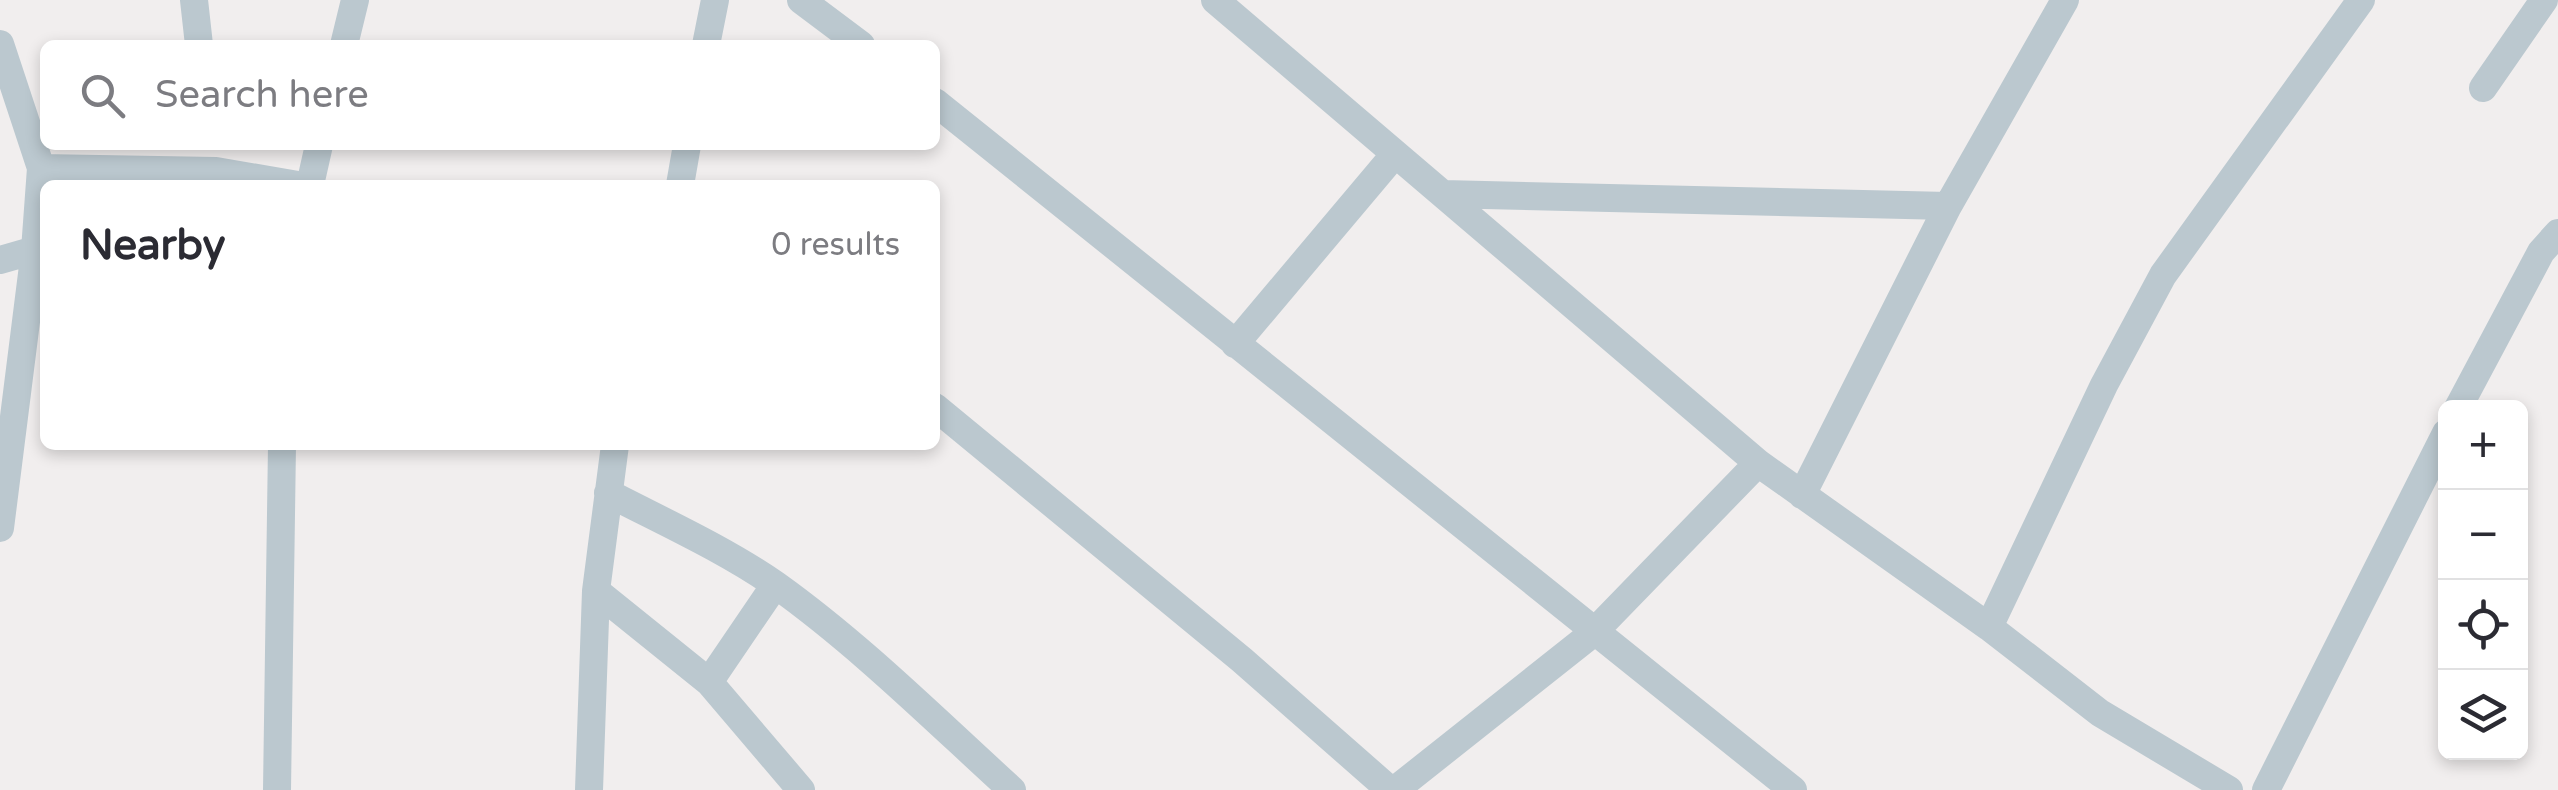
<!DOCTYPE html>
<meta charset="utf-8">
<style>
body{margin:0;font-family:"Varela Round",sans-serif;background:#f7f7f7;color:#2b2b33}
.controls{position:absolute;right:30px;bottom:30px;display:grid;overflow:hidden;border-radius:15px;box-shadow:0 5px 15px #0003}
.controls button{width:90px;height:90px;display:grid;place-items:center;padding:0;border:0;border-bottom:2px solid #e1e1e2;background:#fff;color:#2b2b33;font:50px sans-serif}
.list{margin:0;padding:0;list-style:none}
h2{display:flex;justify-content:space-between;align-items:center;height:130px;margin:0;padding:0 40px;font-size:42px}
h2 small{font-size:32px;font-weight:400;color:#7c7c81}
.icon{flex:none;width:55px;height:55px;fill:none;stroke:currentColor;stroke-width:2;stroke-linecap:round;stroke-linejoin:round}
.map{position:relative;flex:none;width:2558px;height:790px;overflow:hidden}
.search{position:absolute;background:#fff;box-shadow:0 5px 15px #0003;left:40px;top:40px;width:900px;height:110px;display:flex;align-items:center;gap:25px;box-sizing:border-box;padding:0 35px;border-radius:15px;color:#7c7c81;font-size:38px}
.panel{position:absolute;background:#fff;box-shadow:0 5px 15px #0003;left:40px;top:180px;width:900px;height:270px;border-radius:15px}
.map>svg:first-child{display:block}
.lines{fill:none;stroke-linecap:round;stroke-linejoin:round}
.street{stroke:#bbc8cf;stroke-width:28}
</style>
<div class="map">
<svg width="2558" height="790" viewBox="0 0 2558 790">
<rect width="100%" height="100%" fill="#f1eeee"/>
<g class="lines">
<path class="street" d="M194,0l5,45
M801,0l60,45
M1215,0l543,463 231,164 111,86 129,77
M0,44l41,124 -6,82 -35,278
M344,45l11,-45
M706,45l9,-45
M2483,88l61,-88
M935,102l858,688
M41,168l175,3 82,14
M310,185l9,-40
M680,185l7,-40
M1443,194l505,12
M0,260l35,-10
M1235,344l160,-190
M935,407l307,253 148,130
M2458,408l83,-156 17,-19
M608,493c56,29 116,56 168,92 84,60 160,136 236,205
M1802,495l146,-289 117,-206
M596,591l113,91 92,108
M1989,627l115,-242 59,-110 198,-275
M709,682l66,-97
M277,790l5,-345
M589,790l7,-199 19,-146
M1395,790l198,-157 165,-170
M2266,790l180,-357"/>
</g>
</svg>
<div class="controls">
<button>+</button>
<button>−</button>
<button><svg class="icon" aria-label="locate" viewBox="0 0 24 24"><circle cx="12" cy="12" r="6"/><path d="M12 2v4M12 18v4M2 12h4M18 12h4"/></svg></button>
<button><svg class="icon" aria-label="layers" viewBox="0 0 24 24"><path d="M12 4l9 5-9 5-9-5zM3 14l9 5 9-5"/></svg></button>
</div>
<div class="search"><svg class="icon" aria-label="search" viewBox="0 0 24 24"><circle cx="10" cy="10" r="6"/><path d="M15 15l6 6"/></svg>Search here</div>
<section class="panel">
<h2>Nearby<small>0 results</small></h2>
<ul class="list">
</ul>
</section>
</div>
